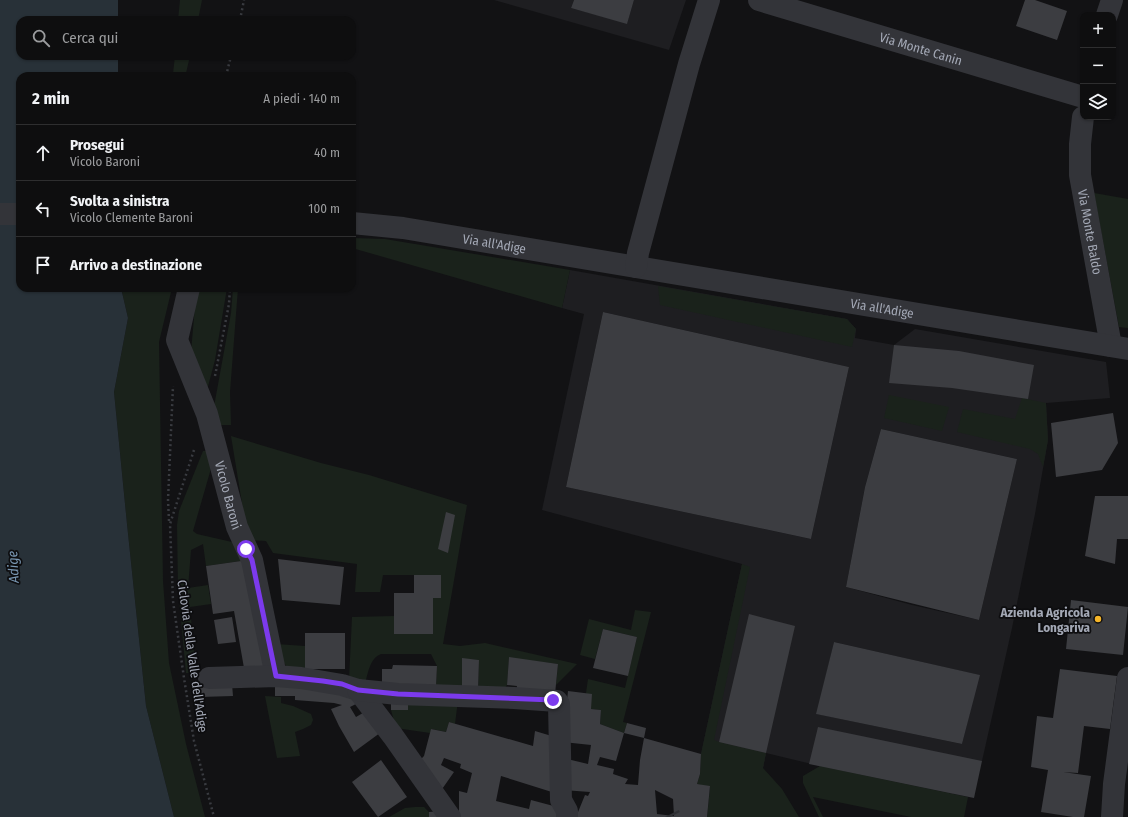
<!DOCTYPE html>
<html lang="it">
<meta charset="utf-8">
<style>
body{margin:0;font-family:"Fira Sans Condensed",sans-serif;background:#1c1c1d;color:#f1f3f6}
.controls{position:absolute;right:12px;top:12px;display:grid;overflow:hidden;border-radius:8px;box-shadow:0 1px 3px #0004}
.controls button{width:36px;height:36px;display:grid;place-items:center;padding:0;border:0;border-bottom:1px solid #2e2e2f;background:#0e0e0f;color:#f1f3f6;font:20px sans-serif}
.stop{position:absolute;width:12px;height:12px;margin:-9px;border:3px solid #7c3aed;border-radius:50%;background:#fff}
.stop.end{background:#7c3aed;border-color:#fff;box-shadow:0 1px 4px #0008}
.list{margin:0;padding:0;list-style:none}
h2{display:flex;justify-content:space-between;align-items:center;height:52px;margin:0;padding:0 16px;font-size:17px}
h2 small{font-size:13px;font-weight:400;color:#9b9c9e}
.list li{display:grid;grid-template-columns:26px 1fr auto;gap:12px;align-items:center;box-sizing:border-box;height:56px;padding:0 16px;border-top:1px solid #2e2e2f}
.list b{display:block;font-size:15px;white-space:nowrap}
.list p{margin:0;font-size:13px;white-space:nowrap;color:#9b9c9e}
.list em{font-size:13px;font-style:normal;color:#9b9c9e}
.icon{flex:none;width:22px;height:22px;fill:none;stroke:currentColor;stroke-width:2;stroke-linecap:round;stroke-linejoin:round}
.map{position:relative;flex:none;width:1128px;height:817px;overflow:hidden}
.search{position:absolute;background:#0e0e0f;box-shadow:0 1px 3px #0004;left:16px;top:16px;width:340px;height:44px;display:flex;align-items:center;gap:10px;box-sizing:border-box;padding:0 14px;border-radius:12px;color:#9b9c9e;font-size:15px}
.panel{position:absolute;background:#0e0e0f;box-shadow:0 1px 3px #0004;left:16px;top:72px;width:340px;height:220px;border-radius:12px}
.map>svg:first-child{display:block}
.built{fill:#1e1e21;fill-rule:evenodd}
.green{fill:#1a221b}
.water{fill:#283138}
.building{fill:#3c3d41;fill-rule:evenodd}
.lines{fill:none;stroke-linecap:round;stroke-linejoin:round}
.minor-tunnel{stroke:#2f3034;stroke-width:22;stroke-dasharray:22 11;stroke-linecap:butt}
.path{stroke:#393b40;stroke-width:2.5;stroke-dasharray:2 3;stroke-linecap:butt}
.minor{stroke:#333439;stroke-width:22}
.route{stroke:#7c3aed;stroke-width:5}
.poi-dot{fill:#f5b529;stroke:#0d0d0f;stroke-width:1.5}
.labels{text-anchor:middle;stroke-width:3.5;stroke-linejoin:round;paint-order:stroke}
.street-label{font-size:13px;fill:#a3a8b5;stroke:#0d0d0f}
.poi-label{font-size:13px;font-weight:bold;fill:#a3a8b5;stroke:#0d0d0f;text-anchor:end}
.water-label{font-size:14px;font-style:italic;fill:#7996b1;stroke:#0d0d0f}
</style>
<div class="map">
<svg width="1128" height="817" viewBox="0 0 1128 817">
<rect width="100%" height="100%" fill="#121214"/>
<path class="built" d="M494,0h80l-3,8 56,15 7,-23h52l-17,50z
M570,270l277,49 9,10 -1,9 39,7 21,-16 191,33 4,36 -64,5 2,37 -13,74 -23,114 -30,133 -29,33 -133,-28 -54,-13 -3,15 -62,-14 41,-190 -200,-54 42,-196 -22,-6zM603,312l246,55 -38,172 -245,-52zM881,429l136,30 -38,161 -67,-15 -66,-18 19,-100zM834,642l145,33 -17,69 -145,-30z"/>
<path class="green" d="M180,0h22l-4,20h-20z
M175,56h15l-4,17 -13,1z
M1094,193l34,6v129l-9,-1z
M352,238l33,1 185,31 -8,38 -210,-60z
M658,286l189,33 9,10 -4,18 -192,-42z
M121,288h51l-13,54 4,239 6,82 17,81 19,73h-31l-28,-111 -19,-182 -13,-132 14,-74z
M199,288h28l-12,72 -9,34 -15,-42 4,-46z
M233,288h5l-8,104 1,33h-11l-7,-13 18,-99z
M889,395l60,12 -7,24 -58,-13z
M1022,398l24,5 2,37 -5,27 -5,-13 -8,-5 -73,-17 6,-23 52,10z
M231,436l90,27 48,12 98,30 -24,139 17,2 25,-3 92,21 -21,21 2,-21 -49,-6 -2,27 -5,7 -24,-1 1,-31 -17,-1v31l-26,-3 1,-21 -6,-12h-50c-11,4 -13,19 -16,30l-16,-4 3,-63 42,-1v18h39v-36h8v-23h-58l-3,17h-25l2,-28 -84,-11 -7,-12 -18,-1z
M203,451h3l5,14 -1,7 -17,59 4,3 35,8 16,18 -42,6 -3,-22 -12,6 -3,38 20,-3 3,19 -21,3 6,66h-10l-8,-85 -1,-63 2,-14z
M742,564l8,3 -36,173 5,2 47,11 -3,15 19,21 17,28h-92l3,-30 -13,-3 3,-10 1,-20z
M635,610l16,2 -28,110 4,1 -3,10 -24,-9 1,-14 -10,-1 -5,-16 2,-14 37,9 12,-51 -34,-8 -8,30 -15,-4 9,-36 42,11z
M276,644l29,2v27c-22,-5 -21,-8 -29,-29z
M265,696l16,1v6l12,3 18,8 2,6 -2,5 -8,4 -8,3 5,24 -23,2z
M408,698l50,2 -3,24 -6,-2 -3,10 -14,-3 -2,4 -34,-5 -5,-18h16z
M820,766l148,31 -4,20h-53l-98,-20 10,20h-4l-16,-34v-7z
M415,807h9l5,5v5h-40l16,-9z"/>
<path class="water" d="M0,0h118v20h-98v36h98v20h-98v212h101l7,30 -14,74 13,132 19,182 28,111h-174z"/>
<path class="building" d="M574,0h60l-7,24 -56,-16z
M1025,0h10l32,11 -10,29 -41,-14z
M603,312l246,55 -38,172 -245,-52z
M894,345l65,6 75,14 -6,34 -76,-11 -63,-5z
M1113,413l5,30 -16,27 -46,7 -5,-54z
M881,429l136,30 -38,161 -133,-33 19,-100z
M1095,496h33v43h-11l-2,25 -30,-8z
M446,512l9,3 -7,38 -10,-4z
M278,559l66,8 -4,38 -58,-5z
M248,560l16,106 -20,2 -10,-57 -21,3 -7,-48z
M414,575h27v23h-8v36h-39v-41h20z
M1071,600l57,7 -5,48 -57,-6z
M749,614l46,12 -29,127 -47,-11z
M232,617l4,25 -18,2 -4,-24z
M603,629l34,8 -9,39 -35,-8z
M305,633h40v36h-40z
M834,642l146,33 -18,69 -146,-30z
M509,657l49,7 -3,30 -39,-3 1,-5 -10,-1z
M462,658l17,2 -1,31 -16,-1z
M393,665l44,1 -1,21h-54v-18h10z
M1060,669l57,7 -7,53 -26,-3 -6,47 -15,-1 28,4 -7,41h-11l-32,-5 7,-42 -17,-3 6,-51 16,2z
M196,683l36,1 1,12 -33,1z
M275,684l41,2 44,16 -10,5 6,10 12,-7 16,20 -30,22 -15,-26 -8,-17 11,-4 -8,-2 -39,-3v-4h-20z
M568,691l24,3 -1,15 10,1 -1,14 24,9 -8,28 -16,-4 -3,8 17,4 -1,5 15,5 -3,5 13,1 2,-25 4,-22 57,16 -1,20 -3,10 13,2 -3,31h-131l9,-22 3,1 2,-4 -27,-2v-32l25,6 3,-19 -28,-3zM655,790l18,9 1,17 -17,-2z
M391,696l17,2v12h-17z
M449,722l84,24 2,-15 20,6v56l-54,-17 -5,25 33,8 2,-9 30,8 -1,9h-101v-26l8,2 5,-20 -12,-5 1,-4 -17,-6 -3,7 13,7 -14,20 -23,-29 7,-7 7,-27 15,3z
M627,723l19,5 -2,10 -20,-5z
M818,727l164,34 -8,37 -165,-34z
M381,760l26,37 -29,20 -26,-35z
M442,811l6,6h-19v-5z"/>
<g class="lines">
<path class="minor-tunnel" d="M669,815l1,2"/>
<path class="path" d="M240,20l4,-20
M226,76l5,-20
M215,376l14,-72 1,-16
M194,450l-24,74 3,77 11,77 10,63 20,76
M169,521l-1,-21 5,-114"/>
<g class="minor">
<path id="s1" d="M759,0l324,97"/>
<path d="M1107,15l5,-15"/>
<path id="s2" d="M1083,117l-3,27v31l31,171"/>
<path d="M0,214h20"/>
<path id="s3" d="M352,223l51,5 725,121"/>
<path d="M636,267l2,-14 51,-189 20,-64"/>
<path id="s4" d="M189,288l-12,52 30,74 30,113 15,33 24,116"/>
<path d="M209,678l67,-2 25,2 41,7 16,5 35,46 57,81"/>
<path d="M358,690l40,4 116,4 43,3 2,3 2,96 6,11v6"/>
<path d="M1112,817l2,-33 14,-106"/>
</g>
</g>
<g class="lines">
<path class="route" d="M246,549l6,11 24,116 47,5 19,3 16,6 40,4 155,6"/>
</g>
<circle class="poi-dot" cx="1098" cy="619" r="4"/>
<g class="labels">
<g class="street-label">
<text dy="5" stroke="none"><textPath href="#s1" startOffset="169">Via Monte Canin</textPath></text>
<text dy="5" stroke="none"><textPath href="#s2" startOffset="116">Via Monte Baldo</textPath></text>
<text dy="5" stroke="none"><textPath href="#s3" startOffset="144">Via all'Adige</textPath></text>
<text dy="5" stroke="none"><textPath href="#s3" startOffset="537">Via all'Adige</textPath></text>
<text dy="5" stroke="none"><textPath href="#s4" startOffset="217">Vicolo Baroni</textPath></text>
<text transform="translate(193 656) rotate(82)" y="5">Ciclovia della Valle dell'Adige</text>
</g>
<g class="poi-label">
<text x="1090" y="617">Azienda Agricola<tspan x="1090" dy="15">Longariva</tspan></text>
</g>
<g class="water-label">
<text transform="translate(13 567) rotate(-93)" y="5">Adige</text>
</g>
</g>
</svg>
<div class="controls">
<button>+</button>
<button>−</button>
<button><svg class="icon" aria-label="layers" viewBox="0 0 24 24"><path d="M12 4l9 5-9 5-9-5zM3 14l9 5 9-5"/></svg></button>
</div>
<div class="stop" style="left:246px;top:549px"></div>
<div class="stop end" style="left:553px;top:700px"></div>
<div class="search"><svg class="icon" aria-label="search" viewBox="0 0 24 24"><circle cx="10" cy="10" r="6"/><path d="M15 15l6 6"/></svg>Cerca qui</div>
<section class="panel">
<h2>2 min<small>A piedi · 140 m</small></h2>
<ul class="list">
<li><svg class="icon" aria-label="ahead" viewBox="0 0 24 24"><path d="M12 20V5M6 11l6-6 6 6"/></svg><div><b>Prosegui</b><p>Vicolo Baroni</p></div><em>40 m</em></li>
<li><svg class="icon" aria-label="left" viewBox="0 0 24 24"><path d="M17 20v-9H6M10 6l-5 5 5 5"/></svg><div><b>Svolta a sinistra</b><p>Vicolo Clemente Baroni</p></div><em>100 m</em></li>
<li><svg class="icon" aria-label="arrive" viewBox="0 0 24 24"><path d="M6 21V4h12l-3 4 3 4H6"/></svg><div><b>Arrivo a destinazione</b></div></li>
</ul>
</section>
</div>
